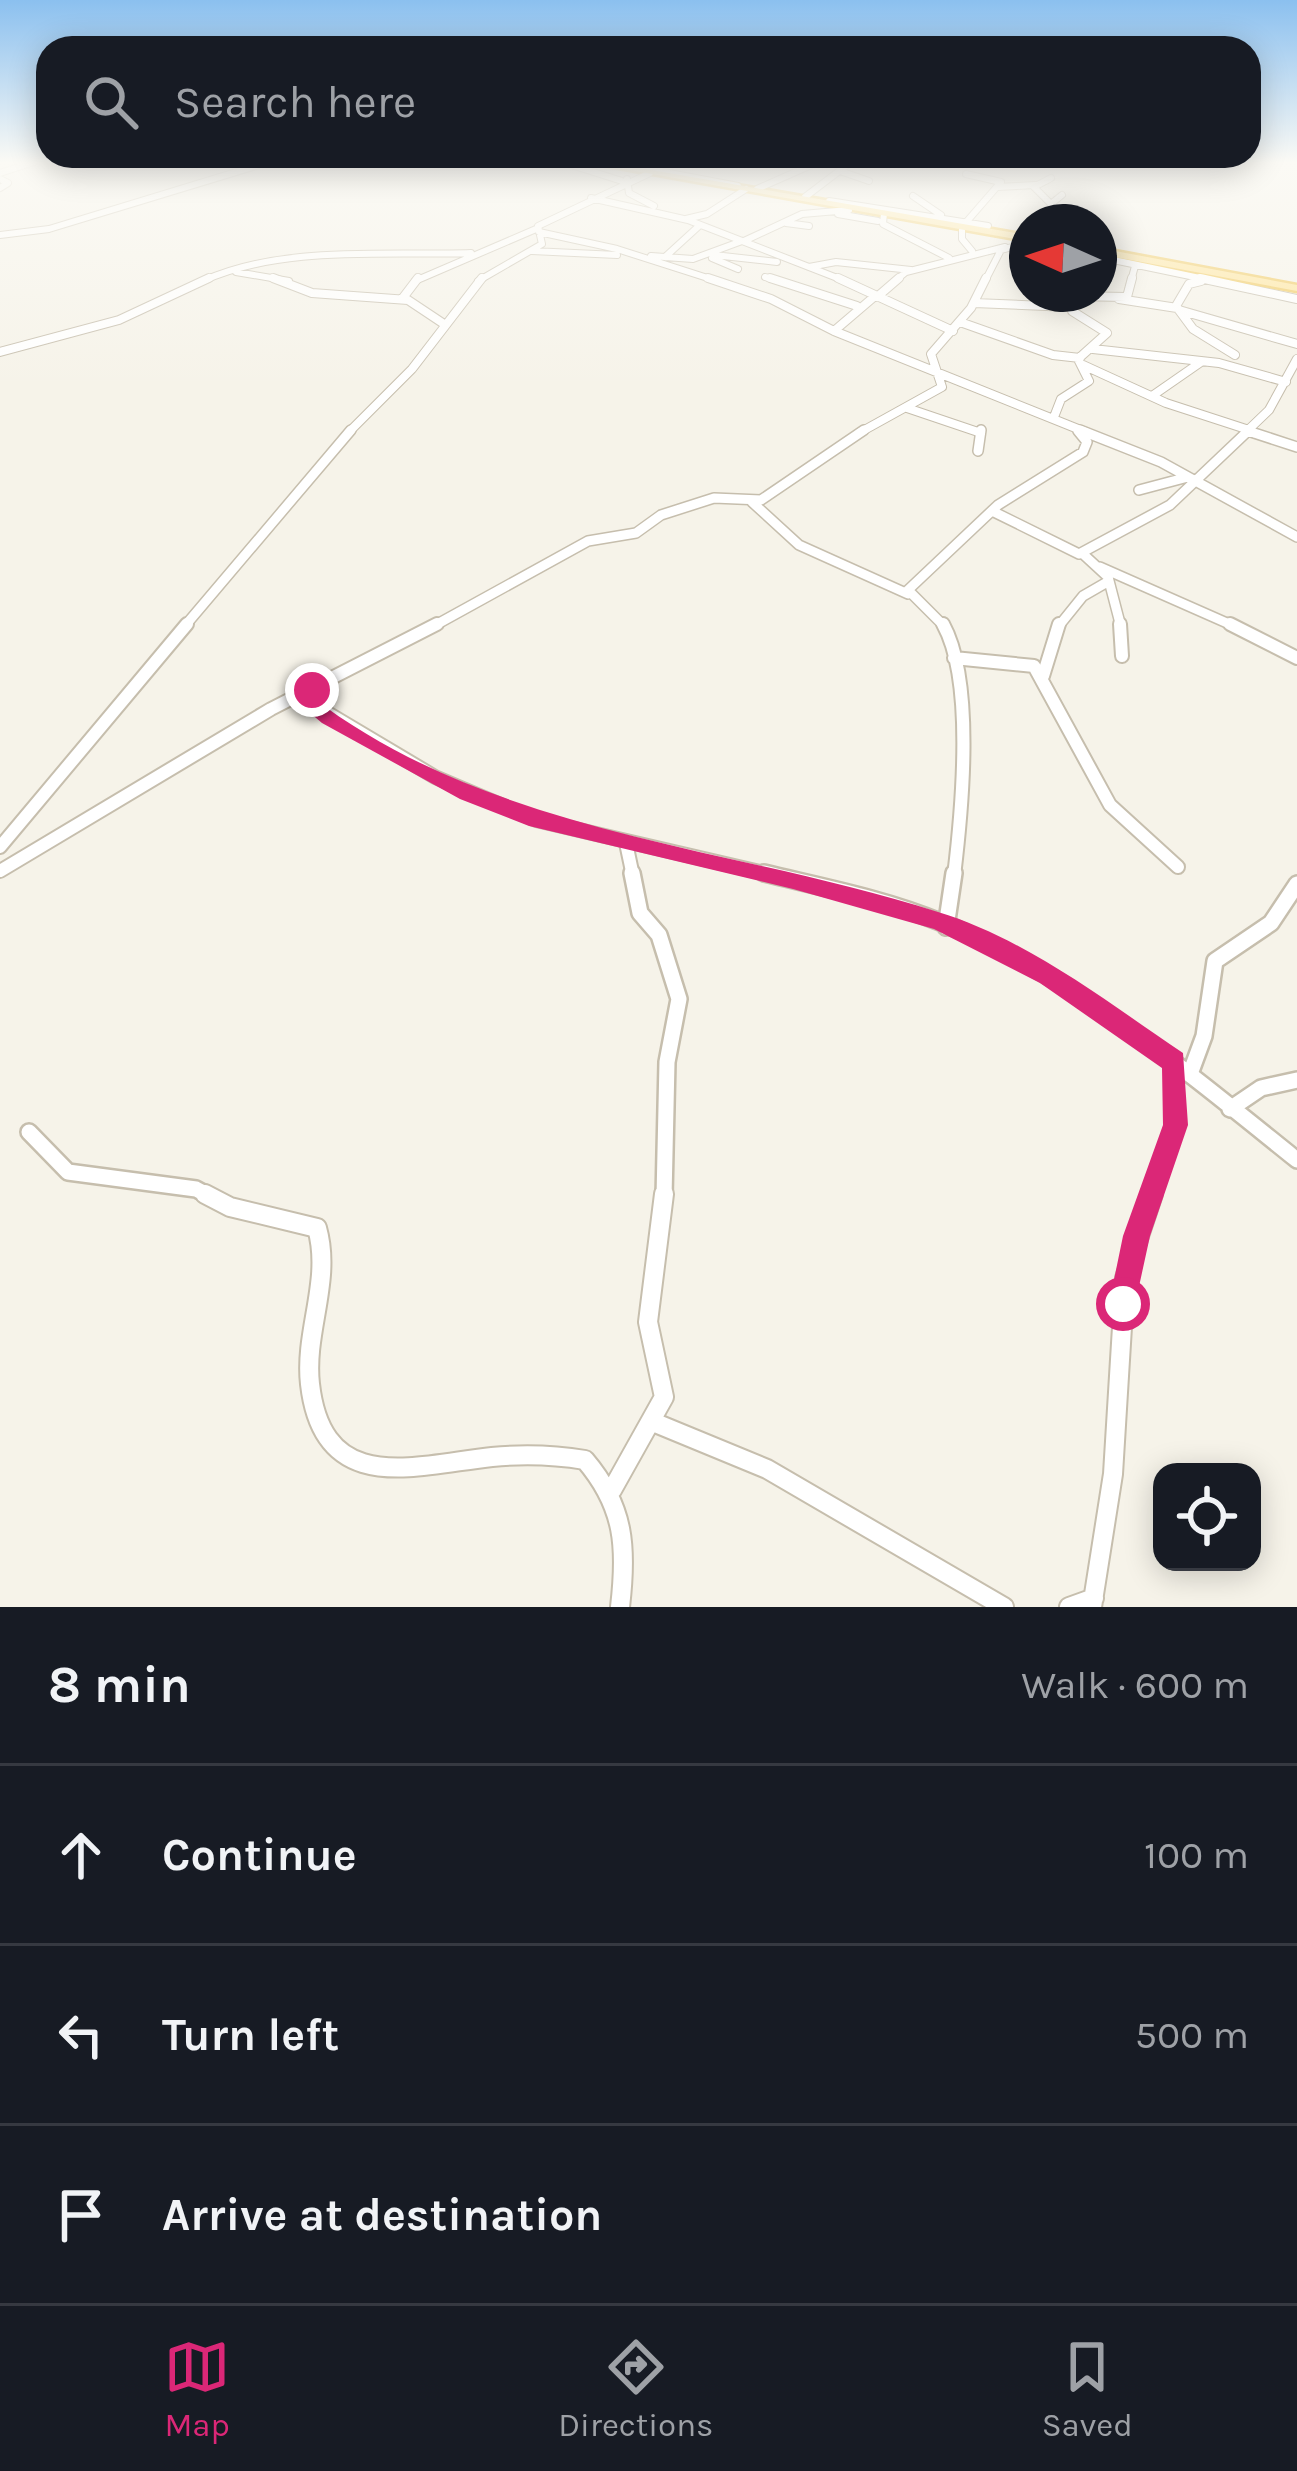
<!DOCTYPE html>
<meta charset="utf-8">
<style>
body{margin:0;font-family:Karla,sans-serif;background:#242831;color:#f1f3f6}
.controls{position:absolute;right:36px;bottom:36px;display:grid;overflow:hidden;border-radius:24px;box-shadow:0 6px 30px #0003}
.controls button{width:108px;height:108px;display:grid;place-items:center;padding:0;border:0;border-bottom:3px solid #363941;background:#171b24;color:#f1f3f6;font:60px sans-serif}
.compass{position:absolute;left:1009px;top:204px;width:108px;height:108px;border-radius:50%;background:#171b24;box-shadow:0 6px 30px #0003;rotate:273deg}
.stop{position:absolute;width:36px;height:36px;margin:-27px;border:9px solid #db2777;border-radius:50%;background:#fff}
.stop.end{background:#db2777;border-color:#fff;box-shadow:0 3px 12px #0008}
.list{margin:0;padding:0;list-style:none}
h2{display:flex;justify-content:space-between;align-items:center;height:156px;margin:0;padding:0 48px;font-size:51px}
h2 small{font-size:39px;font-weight:400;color:#9ea1a6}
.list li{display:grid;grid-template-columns:78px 1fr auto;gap:36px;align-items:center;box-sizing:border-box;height:180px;padding:0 48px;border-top:3px solid #363941}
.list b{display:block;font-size:45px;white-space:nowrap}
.list em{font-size:39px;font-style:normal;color:#9ea1a6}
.icon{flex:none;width:66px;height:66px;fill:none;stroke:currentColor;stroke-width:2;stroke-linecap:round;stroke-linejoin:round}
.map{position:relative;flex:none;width:1297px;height:1607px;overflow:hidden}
.search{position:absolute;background:#171b24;box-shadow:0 6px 30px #0003;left:36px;right:36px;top:36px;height:132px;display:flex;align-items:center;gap:30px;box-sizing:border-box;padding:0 42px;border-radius:36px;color:#9ea1a6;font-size:45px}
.sheet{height:696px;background:#171b24}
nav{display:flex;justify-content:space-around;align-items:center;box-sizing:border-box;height:168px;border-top:3px solid #363941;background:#171b24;font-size:33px;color:#9ea1a6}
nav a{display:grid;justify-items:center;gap:6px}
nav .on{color:#db2777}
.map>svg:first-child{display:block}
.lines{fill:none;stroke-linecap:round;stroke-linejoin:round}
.minor-far5-casing{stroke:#c6bead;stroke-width:8}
.minor-far4-casing{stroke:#c6bead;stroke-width:10}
.minor-far3-casing{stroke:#c6bead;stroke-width:12}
.minor-far2-casing{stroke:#c6bead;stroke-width:16}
.minor-far1-casing{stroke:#c6bead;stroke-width:20}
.minor-casing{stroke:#c6bead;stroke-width:22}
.primary-casing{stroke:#f1c95c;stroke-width:5}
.minor-far5{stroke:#fff;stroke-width:6}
.minor-far4{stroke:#fff;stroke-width:8}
.minor-far3{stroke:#fff;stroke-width:9}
.minor-far2{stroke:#fff;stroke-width:12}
.minor-far1{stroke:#fff;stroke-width:15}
.minor{stroke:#fff;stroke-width:18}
.primary{fill:#ffe59a;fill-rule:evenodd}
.route{fill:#db2777}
</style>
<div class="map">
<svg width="1297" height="1607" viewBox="0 0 1297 1607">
<rect width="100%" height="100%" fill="#f6f3e9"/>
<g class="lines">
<defs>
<path id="minor-far5" d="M562,162l60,19
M632,166l106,20
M840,171l29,10
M0,173l34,-11
M966,174l35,8 -39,45v12l10,12
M1051,178l-17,9 19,19
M0,179l8,4 -8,5
M627,179l2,14 25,13
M997,187l38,-2
M757,189l61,-27
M1062,195l-10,8 11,19
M913,196l28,19
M805,197l46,-35
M591,198l97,22 157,61
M829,201l159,25
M884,213l-1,11 66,34
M838,214l40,7
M686,219l21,-5 39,-25
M786,223l23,3
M539,232l78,17 100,32
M0,235l49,-6 220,-67
M744,241l58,-27 47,-4
M532,251l85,4
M714,255l63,7
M651,256l42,3 49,-18
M665,257l35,-32
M1099,257l115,24
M712,258l26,11
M809,267l27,-5 75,8
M236,272l53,9
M765,277l14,4
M203,281c79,-36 182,-25 268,-28
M415,281l121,-52
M478,281l64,-37 -4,-18 112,-53
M895,281l11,-9 99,-25
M985,281l16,-31 26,-7
M1131,281l4,-15"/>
<path id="minor-far4" d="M273,278l39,15 96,7 36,24
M708,278l63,21 63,32 254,102
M770,278l87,28
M838,278l115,53
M1200,278l97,21
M1201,281l-12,3 -13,22 17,23 42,26
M1071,296l56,1 5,-19
M877,297l22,-19
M402,299l16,-21
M1119,299l58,9
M974,303l96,4
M1179,310l118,34
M960,322l93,33 27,3
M834,331l41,-35
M1093,349l126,14 67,19
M0,352l119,-32 90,-42
M1083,365l83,38 83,27
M1152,396l49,-34
M907,408l74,25
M1054,417l7,-18 28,-18 -11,-22 29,-26 -35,-22 -1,-17
M1248,431l5,2
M348,433l64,-64 70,-91
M859,433l83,-46 -11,-33 40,-46 15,-30
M1245,433l24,-23 28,-51"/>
<path id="minor-far3" d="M1080,430l81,32 136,75
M1248,431l49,16
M978,451l3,-21
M1139,490l49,-13
M752,502l47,43 109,49
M992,511l87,43 91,-49 79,-75
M1083,554l25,23 13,50
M1100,567l136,60
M184,627l167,-197
M432,627l156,-86 48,-8 25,-18 53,-17 47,2 103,-70
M945,627l-37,-37 90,-85 85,-53 4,-10 -9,-11
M1058,627l25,-31 26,-15"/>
<path id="minor-far2" d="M943,624c32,58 19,186 11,252
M1120,624l2,32
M1230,624l67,34
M954,658l80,8 76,139 68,62
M1043,676l16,-52
M299,696l136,81 101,43 241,56
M626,843l7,33
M0,847l187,-223
M0,871l271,-162 166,-85"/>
<path id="minor-far1" d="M632,873l8,40 19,22 20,64 -12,63 -3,135
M764,873c58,14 121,26 176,49 134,54 246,149 357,238
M946,927l8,-54
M1190,1074l14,-38 11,-75 56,-38 26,-39
M1230,1109l31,-21 36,-8
M29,1132l39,40 128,17 15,8
M1152,1197l23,-72 -1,-63"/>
<path id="minor" d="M205,1194l25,13 87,21c15,53 -13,103 -7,156 13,114 106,81 182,73 31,-3 63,-2 93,3 40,47 42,88 35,147
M653,1422l114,47 237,138
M612,1490l52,-93 -16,-75 16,-128
M1069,1607l25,-9
M1092,1607l21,-133 12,-196 28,-84"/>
<path id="primary" d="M585,162h20l422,73v6z
M1099,248l198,37v6l-198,-37z"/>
</defs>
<use href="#minor-far5" class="minor-far5-casing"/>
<use href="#minor-far4" class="minor-far4-casing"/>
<use href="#minor-far3" class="minor-far3-casing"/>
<use href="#minor-far2" class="minor-far2-casing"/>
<use href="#minor-far1" class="minor-far1-casing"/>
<use href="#minor" class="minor-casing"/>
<use href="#primary" class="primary-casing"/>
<use href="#minor-far5" class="minor-far5"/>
<use href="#minor-far4" class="minor-far4"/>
<use href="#minor-far3" class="minor-far3"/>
<use href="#minor-far2" class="minor-far2"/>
<use href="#minor-far1" class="minor-far1"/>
<use href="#minor" class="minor"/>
<use href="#primary" class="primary"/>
</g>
<linearGradient id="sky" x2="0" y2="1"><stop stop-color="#8bc0ef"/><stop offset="0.42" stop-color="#fbfaf5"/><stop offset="1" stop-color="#fbfaf5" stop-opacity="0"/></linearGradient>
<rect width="1297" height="387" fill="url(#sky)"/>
<path class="route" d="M306,686h12l2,4 -8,7c181,138 416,148 626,215 89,27 169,90 245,141l5,72 -38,111 -17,78 -10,4 -10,-4 -4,-10 14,-68 40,-111 -1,-57 -122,-85 -106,-54 -141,-40 -264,-63 -69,-27 -138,-76 -32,-27z"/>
</svg>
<div class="controls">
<button><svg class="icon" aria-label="locate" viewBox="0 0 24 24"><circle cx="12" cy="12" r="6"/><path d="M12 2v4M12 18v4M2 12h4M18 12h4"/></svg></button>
</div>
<svg class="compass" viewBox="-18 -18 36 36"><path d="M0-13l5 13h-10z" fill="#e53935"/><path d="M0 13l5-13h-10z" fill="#9ea1a6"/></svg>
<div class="stop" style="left:1123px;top:1304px"></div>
<div class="stop end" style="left:312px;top:690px"></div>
<div class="search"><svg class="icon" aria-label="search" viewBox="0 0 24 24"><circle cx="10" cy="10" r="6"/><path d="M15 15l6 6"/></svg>Search here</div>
</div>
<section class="sheet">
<h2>8 min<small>Walk · 600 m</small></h2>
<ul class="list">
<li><svg class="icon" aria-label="ahead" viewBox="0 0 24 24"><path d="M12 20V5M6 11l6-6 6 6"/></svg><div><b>Continue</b></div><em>100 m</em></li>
<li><svg class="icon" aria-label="left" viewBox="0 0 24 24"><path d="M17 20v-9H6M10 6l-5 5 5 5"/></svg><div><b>Turn left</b></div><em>500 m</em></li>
<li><svg class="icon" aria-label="arrive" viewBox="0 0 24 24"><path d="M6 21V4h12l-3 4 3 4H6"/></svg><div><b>Arrive at destination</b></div></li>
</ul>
</section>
<nav>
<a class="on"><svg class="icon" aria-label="map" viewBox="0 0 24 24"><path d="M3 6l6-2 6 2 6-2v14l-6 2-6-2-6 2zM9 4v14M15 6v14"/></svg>Map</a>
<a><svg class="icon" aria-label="directions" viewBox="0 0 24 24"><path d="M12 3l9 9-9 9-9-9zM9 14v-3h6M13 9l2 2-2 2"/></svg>Directions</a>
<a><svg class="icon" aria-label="saved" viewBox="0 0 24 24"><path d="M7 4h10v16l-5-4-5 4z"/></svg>Saved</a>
</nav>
